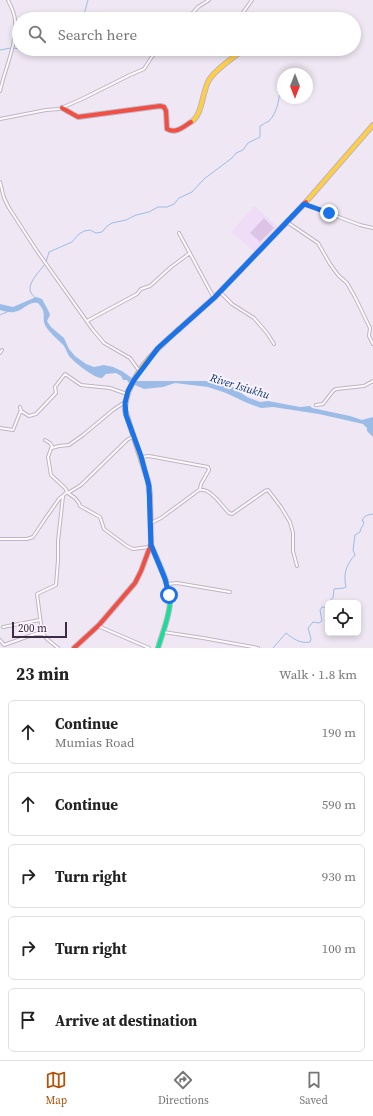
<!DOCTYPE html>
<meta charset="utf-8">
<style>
body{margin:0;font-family:"Source Serif 4",serif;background:#f2f2f2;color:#222}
.controls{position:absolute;right:12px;bottom:12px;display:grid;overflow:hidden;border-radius:6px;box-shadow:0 2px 6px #0003}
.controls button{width:36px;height:36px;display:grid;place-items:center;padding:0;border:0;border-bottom:1px solid #e0e0e0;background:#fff;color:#222;font:20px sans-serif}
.compass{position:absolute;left:277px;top:68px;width:36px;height:36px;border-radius:50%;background:#fff;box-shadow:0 2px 6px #0003;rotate:180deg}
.scale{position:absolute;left:12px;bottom:10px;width:55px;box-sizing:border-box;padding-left:4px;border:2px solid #3d2d44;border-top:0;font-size:11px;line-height:14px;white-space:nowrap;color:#3d2d44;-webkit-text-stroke:3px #faf2fe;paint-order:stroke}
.stop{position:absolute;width:12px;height:12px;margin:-9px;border:3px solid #1a73e8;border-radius:50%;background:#fff}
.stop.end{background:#1a73e8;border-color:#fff;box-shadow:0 1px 4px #0008}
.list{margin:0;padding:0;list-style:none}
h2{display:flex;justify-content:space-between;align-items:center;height:52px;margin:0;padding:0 16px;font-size:17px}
h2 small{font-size:13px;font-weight:400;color:#767676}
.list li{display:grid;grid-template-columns:26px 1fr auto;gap:12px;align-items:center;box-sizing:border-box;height:64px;margin:0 8px 8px;padding:0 8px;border:1px solid #e0e0e0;border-radius:6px}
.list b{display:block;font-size:15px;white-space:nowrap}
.list p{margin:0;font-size:13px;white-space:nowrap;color:#767676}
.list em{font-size:13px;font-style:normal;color:#767676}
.icon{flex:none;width:22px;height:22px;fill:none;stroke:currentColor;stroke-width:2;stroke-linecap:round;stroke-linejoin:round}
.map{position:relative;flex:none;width:373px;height:648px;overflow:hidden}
.search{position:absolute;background:#fff;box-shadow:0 2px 6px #0003;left:12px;right:12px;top:12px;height:44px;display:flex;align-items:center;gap:10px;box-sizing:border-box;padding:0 14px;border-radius:22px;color:#767676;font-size:15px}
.sheet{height:412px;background:#fff}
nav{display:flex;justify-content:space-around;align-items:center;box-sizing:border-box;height:56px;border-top:1px solid #e0e0e0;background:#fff;font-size:11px;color:#767676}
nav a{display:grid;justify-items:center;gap:2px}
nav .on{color:#b45309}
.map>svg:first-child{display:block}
.built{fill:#efddf8}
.green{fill:#dbc4e6}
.water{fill:#9cbce8}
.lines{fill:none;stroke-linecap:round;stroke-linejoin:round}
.stream{stroke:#9cbce8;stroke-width:1}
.street-casing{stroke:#bfb4c4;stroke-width:4}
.fast-casing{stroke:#bfb4c4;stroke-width:6}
.slow-casing{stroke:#bfb4c4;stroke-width:6}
.jam-casing{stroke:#bfb4c4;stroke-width:6}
.street{stroke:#fdfbfd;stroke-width:2}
.fast{stroke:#16e098;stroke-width:4}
.slow{stroke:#ffcf43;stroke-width:4}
.jam{stroke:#f24e42;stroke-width:4}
.route{stroke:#1a73e8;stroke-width:5}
.labels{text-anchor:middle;stroke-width:4;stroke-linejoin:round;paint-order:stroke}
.water-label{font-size:11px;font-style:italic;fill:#003368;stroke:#faf2fe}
</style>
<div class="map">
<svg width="373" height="648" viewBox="0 0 373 648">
<rect width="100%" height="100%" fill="#efe7f3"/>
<path class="built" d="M254,206l25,21 -24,25 -24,-20z"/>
<path class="green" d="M264,218l10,10 -14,14 -10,-9z"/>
<path class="water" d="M36,297l6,2 7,13 1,3 -3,6 4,6 13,11 5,11 6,7 11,8 8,3 10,-2 9,2 9,4 14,10h70l14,4 13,2 14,10 13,5 8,-1 32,6 10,-1 2,2 38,8 12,4 11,-3v20l-6,-6v-3l-4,-4 -44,-10 -46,-7 -12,1 -16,-6 -19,-9 -18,-6 -33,-4 -12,4 -19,2 -16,-7 -1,-2h-4l-2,-4 -5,-3 -10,1 -4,4c-7,1 -28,-16 -33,-22 -2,-3 -3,-7 -5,-10 -6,-7 -15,-13 -19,-21 -4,-9 3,-11 -7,-22 -10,-2 -15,8 -24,9 -5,1 -10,-1 -14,-2v-6l13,3z"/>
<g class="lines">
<path class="stream" d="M79,19l6,-8 3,-11
M14,48l5,1
M23,49h10
M34,49l9,1 4,-1
M0,50l11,-2
M46,262l3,-10 23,-10 7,-8 5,-3 6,-1 6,3 6,-1 5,-6 5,-3 14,-3 10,-5 13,-3 9,-5h9l7,-3 5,-6 13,-6 12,-13 28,-21 4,-5 7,-3 5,-7 12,-6v-11c3,-2 6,-3 9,-5 9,-9 11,-25 11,-37l3,-3
M35,298c-1,-2 -5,-5 -5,-8 -1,-9 10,-19 15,-26
M0,315l7,-3
M329,603v-2l4,-3 1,-9 10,-1 2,-1c-3,-13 0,-22 9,-32l-2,-5 2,-15 5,-3c0,-4 4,-6 4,-10l-2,-1c2,-6 6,-6 11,-7
M273,648l13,-15c7,6 15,11 24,9l1,-3 -3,-11 5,-6 6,1 3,-2 -2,-11 2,-3 6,1"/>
<defs>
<path id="street" d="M187,19l11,-12 11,-7
M243,19l-1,-5 10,-14
M0,91c5,-23 17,-46 15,-70 0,-8 -4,-14 -7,-21
M0,119l46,-9 13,-1 23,-10 48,-24 14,-6 13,-20
M0,182l4,16 5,10 28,43 56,79 11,13 26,15 10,14
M304,204l56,21 13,3
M287,222l31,21 12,21 8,11 9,8 8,14 15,31 -1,8 4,8
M179,233l35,65
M220,292l12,12 22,14 13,15 7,11
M87,321l50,-27 4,-5 9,-3 21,-19 19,-14
M0,353l2,-3
M316,405l7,-1 10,-13 3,-2 28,-3 9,-5
M20,407l1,4 8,5 7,-2 20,-21 -1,-6 10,-13 16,11 29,3 17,6
M0,428l13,2 8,-20
M45,440l5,3 2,3 -4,11 3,18 14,13 3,5 7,5 4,5 1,3 20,11 4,12 23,17 6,3 16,-2
M52,448l7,-2 10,-1 14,-10 30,-25 12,-8
M141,457l8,-1 59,11 1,3 -8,14 -1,5
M68,493l13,-8 46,-45 7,-4
M151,523l10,-5 38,-28c12,-2 22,15 30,23l3,1 33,-23 3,-1 13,17 9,15 3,11v18l4,15
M0,539h27l6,-2 12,-18 14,-20 8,-7
M167,584l10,-1 53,9
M98,626l51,22
M3,627l37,-7
M163,632l40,6 55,10
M0,640l4,5 31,-11h8
M58,648l-11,-9 -5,-7 -5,-38 19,-9 2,-25v-19l5,-45"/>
<path id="fast" d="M151,545c7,17 17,35 19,54 1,14 -8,35 -12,49"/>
<path id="slow" d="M191,122c12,-7 11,-31 18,-42 5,-9 27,-25 36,-31
M306,202l67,-77
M150,495l-2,-14 -23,-71c1,-32 30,-60 53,-80"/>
<path id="jam" d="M62,108l16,9 82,-11 4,1 2,4 1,18c9,5 16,-2 24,-7
M178,330l37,-33 91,-95
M74,648l25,-23 36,-42 6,-12 10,-27 -1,-49"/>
</defs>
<use href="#street" class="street-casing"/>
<use href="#fast" class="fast-casing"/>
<use href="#slow" class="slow-casing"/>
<use href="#jam" class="jam-casing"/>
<use href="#street" class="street"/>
<use href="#fast" class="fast"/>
<use href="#slow" class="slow"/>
<use href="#jam" class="jam"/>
</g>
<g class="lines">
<path class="route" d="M169,595l-4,-16 -14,-34 -2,-59 -8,-30 -15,-41 -1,-12 3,-12 6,-11 24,-32 56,-50 90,-94 25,9"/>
</g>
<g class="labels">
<g class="water-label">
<text transform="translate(240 386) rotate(17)" y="4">River Isiukhu</text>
</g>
</g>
</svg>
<div class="controls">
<button><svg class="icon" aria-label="locate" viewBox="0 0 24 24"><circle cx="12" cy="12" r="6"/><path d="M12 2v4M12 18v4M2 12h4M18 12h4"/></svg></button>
</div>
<svg class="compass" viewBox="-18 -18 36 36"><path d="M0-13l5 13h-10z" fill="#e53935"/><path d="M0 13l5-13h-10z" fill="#767676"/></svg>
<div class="scale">200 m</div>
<div class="stop" style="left:169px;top:595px"></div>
<div class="stop end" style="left:329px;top:213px"></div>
<div class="search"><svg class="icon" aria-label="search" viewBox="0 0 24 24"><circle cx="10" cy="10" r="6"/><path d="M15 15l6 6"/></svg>Search here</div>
</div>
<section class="sheet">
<h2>23 min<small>Walk · 1.8 km</small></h2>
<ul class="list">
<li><svg class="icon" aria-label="ahead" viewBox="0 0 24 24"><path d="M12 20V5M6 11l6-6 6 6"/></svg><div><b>Continue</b><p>Mumias Road</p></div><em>190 m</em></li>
<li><svg class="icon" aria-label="ahead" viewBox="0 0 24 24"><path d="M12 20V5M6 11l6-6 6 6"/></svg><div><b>Continue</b></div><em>590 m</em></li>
<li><svg class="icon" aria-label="right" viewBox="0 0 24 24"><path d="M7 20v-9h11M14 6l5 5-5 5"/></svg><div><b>Turn right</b></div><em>930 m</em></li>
<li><svg class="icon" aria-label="right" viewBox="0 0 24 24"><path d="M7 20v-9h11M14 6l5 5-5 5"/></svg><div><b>Turn right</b></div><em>100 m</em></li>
<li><svg class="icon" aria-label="arrive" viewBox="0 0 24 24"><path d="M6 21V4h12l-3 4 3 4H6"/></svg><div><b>Arrive at destination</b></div></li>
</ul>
</section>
<nav>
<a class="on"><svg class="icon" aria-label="map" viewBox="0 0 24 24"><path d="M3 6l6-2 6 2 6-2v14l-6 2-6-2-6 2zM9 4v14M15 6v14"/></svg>Map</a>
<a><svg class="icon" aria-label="directions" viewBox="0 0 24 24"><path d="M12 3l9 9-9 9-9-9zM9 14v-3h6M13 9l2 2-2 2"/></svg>Directions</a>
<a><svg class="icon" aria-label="saved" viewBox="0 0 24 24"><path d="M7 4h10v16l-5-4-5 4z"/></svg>Saved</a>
</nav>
